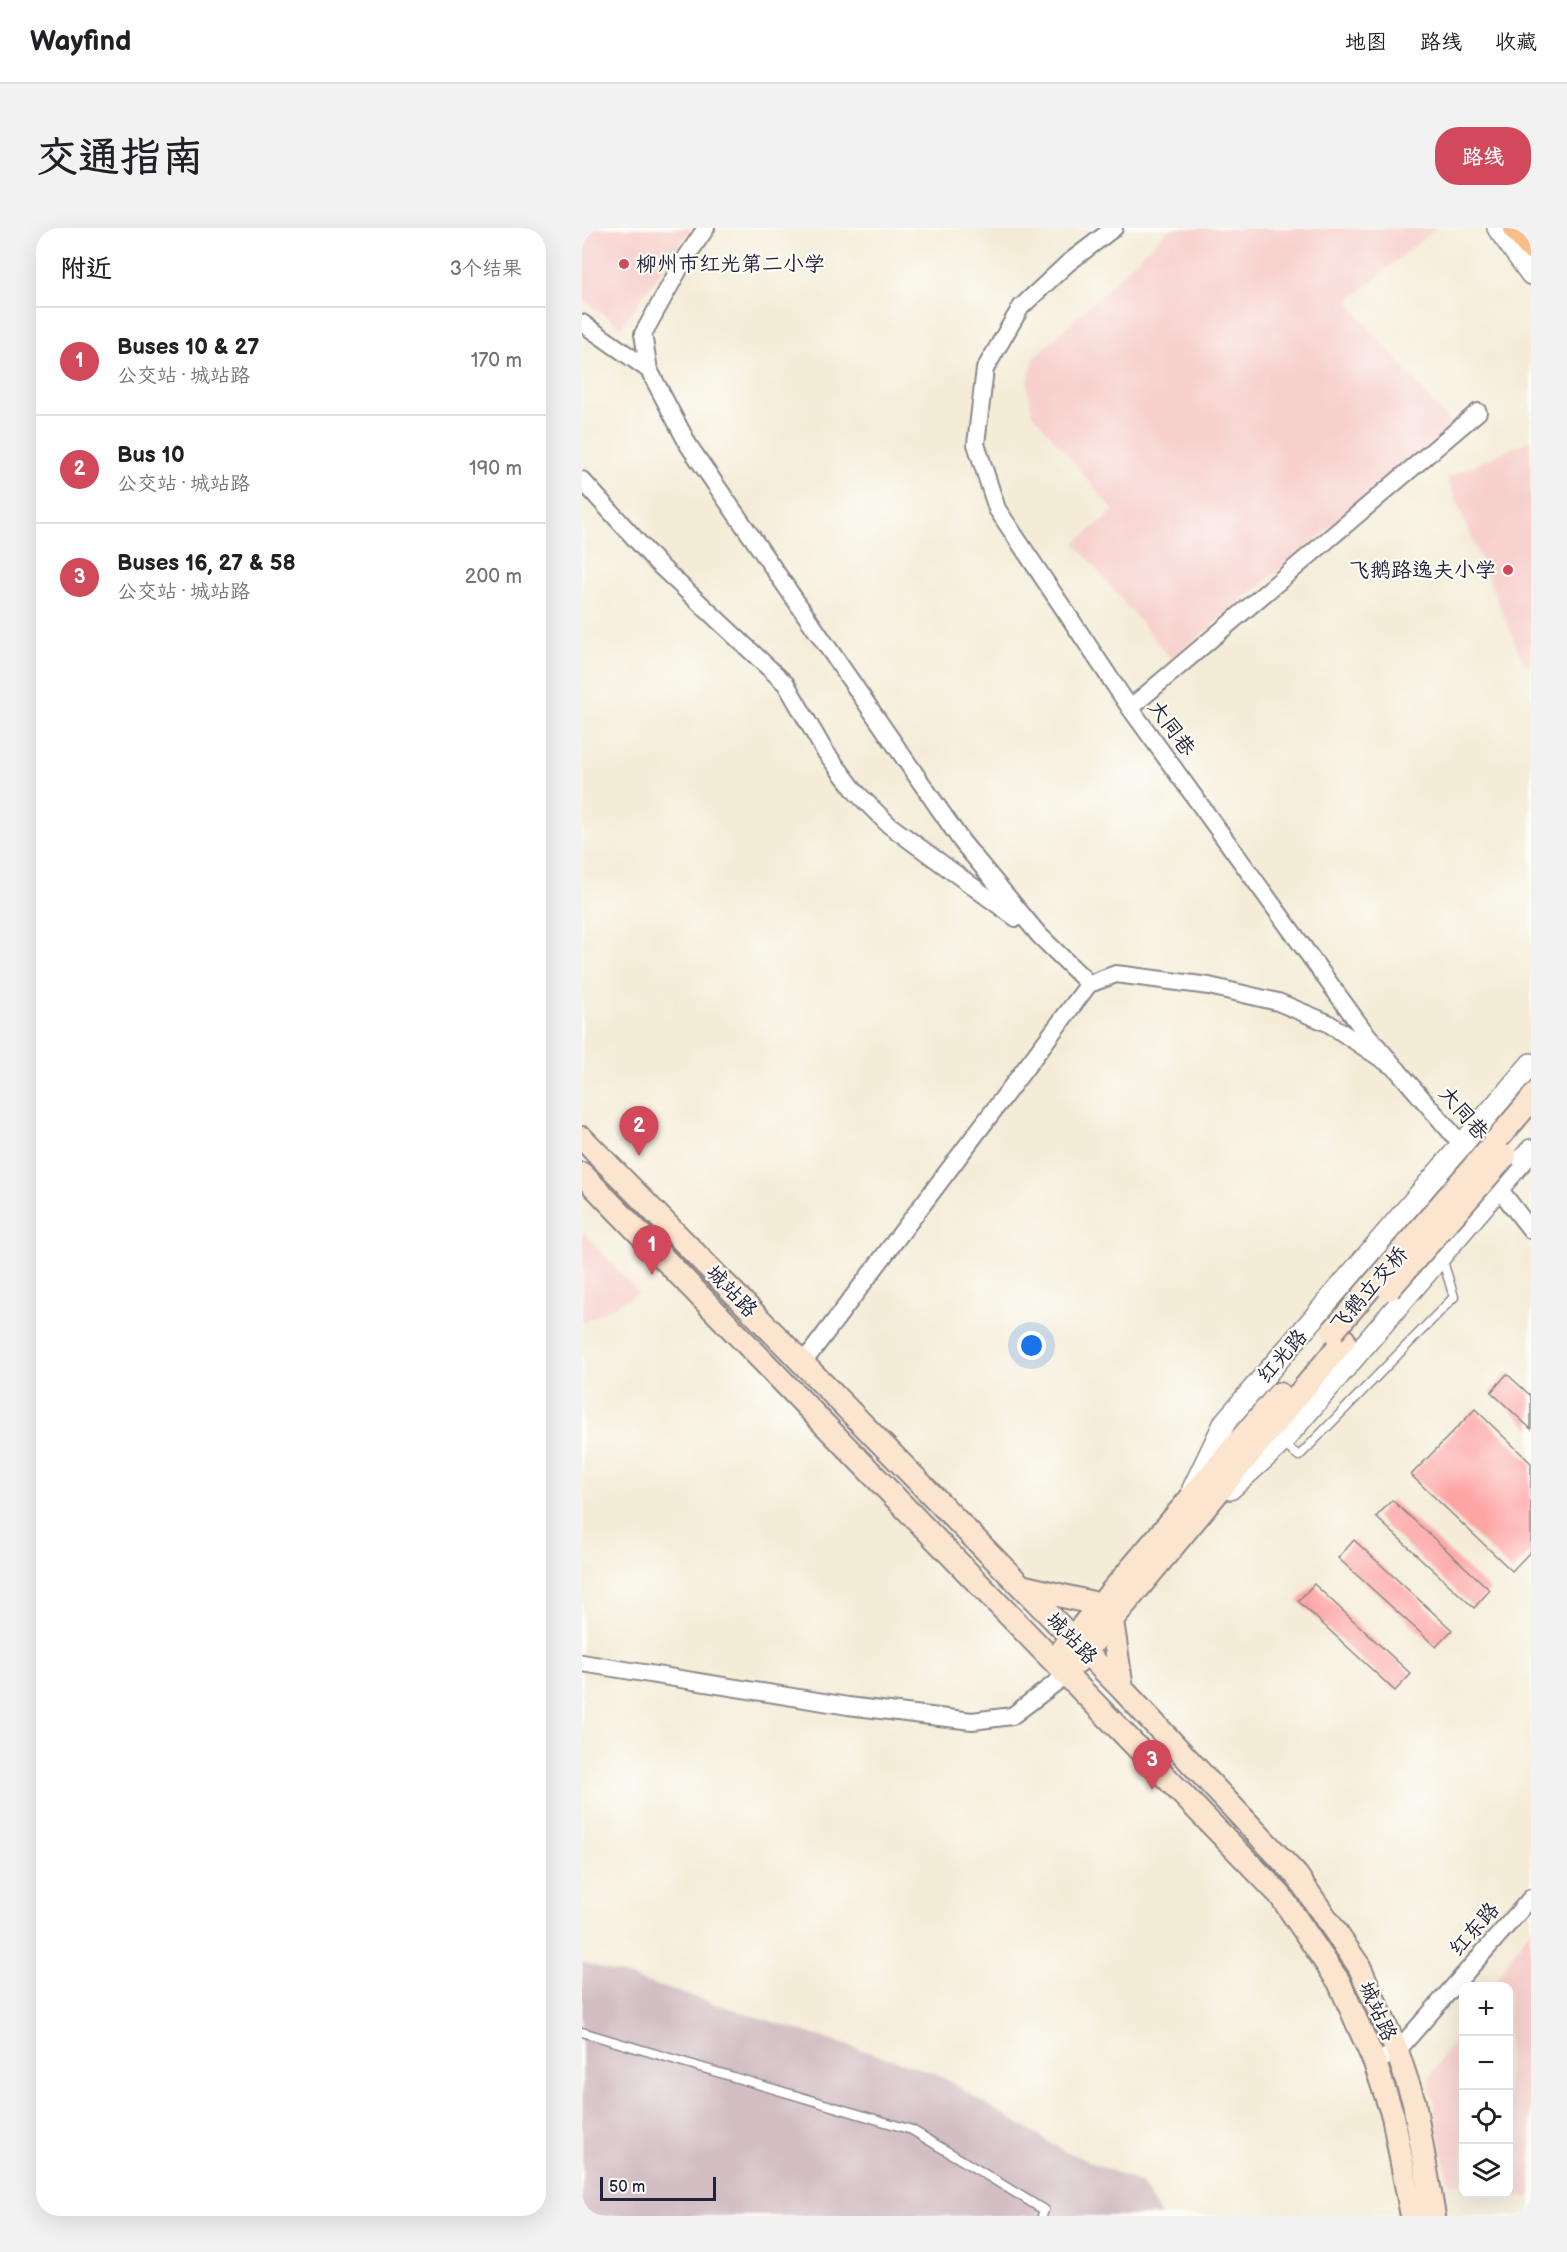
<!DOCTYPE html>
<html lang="zh">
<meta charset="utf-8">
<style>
body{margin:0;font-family:"Balsamiq Sans","LXGW WenKai TC",sans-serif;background:#f2f2f2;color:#202124}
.controls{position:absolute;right:18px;bottom:18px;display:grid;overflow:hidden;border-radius:12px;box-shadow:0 6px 24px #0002}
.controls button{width:54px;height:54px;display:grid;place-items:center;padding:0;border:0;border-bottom:2px solid #e0e0e0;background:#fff;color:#202124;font:30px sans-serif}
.scale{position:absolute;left:18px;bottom:15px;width:116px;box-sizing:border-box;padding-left:6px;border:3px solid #22223b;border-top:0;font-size:16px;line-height:21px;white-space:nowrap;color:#22223b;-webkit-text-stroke:4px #fdfcf7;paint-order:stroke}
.you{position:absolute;left:450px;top:1118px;width:21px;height:21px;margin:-15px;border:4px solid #fff;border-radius:50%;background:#1a73e8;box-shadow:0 0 0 9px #1a73e833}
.badge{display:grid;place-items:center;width:39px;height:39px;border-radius:50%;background:#d1495b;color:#fff;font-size:20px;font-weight:700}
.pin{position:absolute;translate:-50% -50px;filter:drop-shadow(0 2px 3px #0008)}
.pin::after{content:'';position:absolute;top:32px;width:21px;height:18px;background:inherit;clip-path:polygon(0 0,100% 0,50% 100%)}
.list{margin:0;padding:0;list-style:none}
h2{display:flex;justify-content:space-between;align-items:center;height:78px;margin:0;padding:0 24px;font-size:26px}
h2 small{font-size:20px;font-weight:400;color:#757577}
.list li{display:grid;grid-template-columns:39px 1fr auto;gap:18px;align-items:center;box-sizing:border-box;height:108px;padding:0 24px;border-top:2px solid #e0e0e0}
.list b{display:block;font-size:22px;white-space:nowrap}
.list p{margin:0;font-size:20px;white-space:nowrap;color:#757577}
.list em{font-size:20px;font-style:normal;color:#757577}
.icon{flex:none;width:33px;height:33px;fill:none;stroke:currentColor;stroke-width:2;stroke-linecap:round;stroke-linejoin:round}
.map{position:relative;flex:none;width:949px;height:1988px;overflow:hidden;border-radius:24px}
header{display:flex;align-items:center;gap:36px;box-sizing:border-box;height:84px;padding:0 30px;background:#fff;border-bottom:2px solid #e0e0e0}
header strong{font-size:28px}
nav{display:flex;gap:33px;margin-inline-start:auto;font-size:21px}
.intro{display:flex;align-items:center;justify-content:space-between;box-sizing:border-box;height:144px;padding:0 36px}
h1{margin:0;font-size:42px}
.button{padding:15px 27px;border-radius:24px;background:#d1495b;color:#fff;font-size:21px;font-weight:700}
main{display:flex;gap:36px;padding:0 36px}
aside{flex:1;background:#fff;border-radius:24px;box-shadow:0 6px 24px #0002}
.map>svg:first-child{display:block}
.built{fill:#f7d0cd}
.industrial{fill:#d2bec3}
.building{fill:#fda5a5}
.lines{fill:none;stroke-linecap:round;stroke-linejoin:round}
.service-casing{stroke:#8b8789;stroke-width:11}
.minor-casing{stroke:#8b8789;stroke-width:20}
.tertiary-casing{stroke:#8b8789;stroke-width:24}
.secondary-casing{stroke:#8b8789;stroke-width:26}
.primary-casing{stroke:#8b8789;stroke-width:28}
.service{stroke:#fff;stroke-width:8}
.minor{stroke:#fff;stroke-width:16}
.tertiary{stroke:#fff;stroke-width:21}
.secondary{stroke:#fce5cf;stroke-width:22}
.primary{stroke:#f8bd88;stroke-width:26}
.secondary-bridge-casing{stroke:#8b8789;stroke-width:26;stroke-linecap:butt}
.secondary-bridge{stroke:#fce5cf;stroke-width:22}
.poi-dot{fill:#d1495b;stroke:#fdfcf7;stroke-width:2}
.labels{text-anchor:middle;stroke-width:4.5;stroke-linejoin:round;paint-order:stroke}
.poi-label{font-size:21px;fill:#22223b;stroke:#fdfcf7;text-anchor:start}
.street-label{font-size:21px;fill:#22223b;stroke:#fdfcf7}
</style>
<header>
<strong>Wayfind</strong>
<nav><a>地图</a><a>路线</a><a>收藏</a></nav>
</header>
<div class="intro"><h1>交通指南</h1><a class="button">路线</a></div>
<main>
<aside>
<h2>附近<small>3个结果</small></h2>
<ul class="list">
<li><span class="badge">1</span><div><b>Buses 10 &amp; 27</b><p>公交站 · 城站路</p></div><em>170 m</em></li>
<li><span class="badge">2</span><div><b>Bus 10</b><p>公交站 · 城站路</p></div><em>190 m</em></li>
<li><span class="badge">3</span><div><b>Buses 16, 27 &amp; 58</b><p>公交站 · 城站路</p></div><em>200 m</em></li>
</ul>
</aside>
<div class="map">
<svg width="949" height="1988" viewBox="0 0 949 1988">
<rect width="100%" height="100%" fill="#fdfcf7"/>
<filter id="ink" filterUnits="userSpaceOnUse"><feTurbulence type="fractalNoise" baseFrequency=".0167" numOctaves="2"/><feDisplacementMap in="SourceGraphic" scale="12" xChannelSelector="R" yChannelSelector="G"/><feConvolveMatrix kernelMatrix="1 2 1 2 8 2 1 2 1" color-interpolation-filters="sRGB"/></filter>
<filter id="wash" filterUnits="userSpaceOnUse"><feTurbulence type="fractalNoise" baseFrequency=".008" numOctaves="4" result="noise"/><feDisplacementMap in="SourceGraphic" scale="24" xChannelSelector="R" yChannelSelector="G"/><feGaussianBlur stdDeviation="1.35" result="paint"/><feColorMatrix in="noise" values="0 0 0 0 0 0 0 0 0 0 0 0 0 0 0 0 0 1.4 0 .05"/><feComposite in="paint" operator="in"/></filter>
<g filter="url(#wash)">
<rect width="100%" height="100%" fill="#f4ecd7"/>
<path class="built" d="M0,0h110l-71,99 -39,-28z
M588,0h266l-88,73 104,126 -281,232 -96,-116 39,-32 -82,-98 -5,-29 7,-26z
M949,211v231l-8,-8 -76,-184z
M0,1003l57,62 -57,30z
M949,1700v270l-24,-4 2,-208h-18z
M881,1798v159l-15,-3 -19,-105z"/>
<path class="industrial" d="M0,1734l353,111 129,78 77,32 20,33h-579z"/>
<g id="blocks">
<path class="building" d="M925,1146l24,22v33l-40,-37z
M893,1181l56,54v88l-19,20 -101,-96z
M810,1272l98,90 -16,18 -98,-91z
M772,1312l98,90 -16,17 -98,-89z
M732,1356l97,90 -16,17 -97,-90z"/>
</g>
</g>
<g filter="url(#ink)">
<use href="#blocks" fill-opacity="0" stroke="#8b8789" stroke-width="1.5"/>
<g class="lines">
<defs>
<path id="service" d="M700,1215l17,13 155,-159 -12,-39
M0,1804l330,98 132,80 -2,6"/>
<path id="minor" d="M124,0l-23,34 -40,72 6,36 40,76 273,396 77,93 50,49 27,-10 93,12 69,16 50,21 70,47
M532,0l-46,35 -47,44 -36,62 -9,75 21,65 133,199 234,323 104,121
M0,95l67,47
M0,252l75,83 129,121 38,66 32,42 33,33 127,93
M548,480l348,-296
M911,953l38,49
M221,1135l286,-379
M0,1435l266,43 124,15 40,-5 54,-41
M793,1835l22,-12 134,-153"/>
<path id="tertiary" d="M916,0l33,46
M611,1261l32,-67 306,-358
M648,1261l51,-46 250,-293"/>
<path id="secondary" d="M0,910l540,551 175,187 62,90 38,85 17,51 20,114
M0,946l698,721 59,87 36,81 18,53 19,100
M439,1358l80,19
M530,1392l10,69
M480,1422l217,-256
M495,1434l267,-322"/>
<path id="primary" d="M934,0l15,18"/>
</defs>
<use href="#service" class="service-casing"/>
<use href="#minor" class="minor-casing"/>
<use href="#tertiary" class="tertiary-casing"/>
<use href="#secondary" class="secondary-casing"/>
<use href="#primary" class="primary-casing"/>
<use href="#service" class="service"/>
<use href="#minor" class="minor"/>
<use href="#tertiary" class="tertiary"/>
<use href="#secondary" class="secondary"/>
<use href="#primary" class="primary"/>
<defs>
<path id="secondary-bridge" d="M807,1061l116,-133
M751,1103l198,-231"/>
</defs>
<use href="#secondary-bridge" class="secondary-bridge-casing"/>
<use href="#secondary-bridge" class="secondary-bridge"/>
</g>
</g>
<g class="poi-dot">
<circle cx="42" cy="36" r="6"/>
<circle cx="926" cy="342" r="6"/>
</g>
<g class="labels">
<g class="poi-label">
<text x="54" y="43">柳州市红光第二小学</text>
<text x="914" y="349" text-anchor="end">飞鹅路逸夫小学</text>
</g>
<g class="street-label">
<text transform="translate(590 500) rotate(54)" y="7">大同巷</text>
<text transform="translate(882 885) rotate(49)" y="7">大同巷</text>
<text transform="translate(787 1061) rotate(-49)" y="7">飞鹅立交桥</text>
<text transform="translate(150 1063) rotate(46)" y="7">城站路</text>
<text transform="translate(700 1128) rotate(-49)" y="7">红光路</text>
<text transform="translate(490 1410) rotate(46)" y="7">城站路</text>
<text transform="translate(892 1701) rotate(-49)" y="7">红东路</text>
<text transform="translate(796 1783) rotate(66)" y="7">城站路</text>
</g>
</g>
</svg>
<div class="controls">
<button>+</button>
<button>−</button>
<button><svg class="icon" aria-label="locate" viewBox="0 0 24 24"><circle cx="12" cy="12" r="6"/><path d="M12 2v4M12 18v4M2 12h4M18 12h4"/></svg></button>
<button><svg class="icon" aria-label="layers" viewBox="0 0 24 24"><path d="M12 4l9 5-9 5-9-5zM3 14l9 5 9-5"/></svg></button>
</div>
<div class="scale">50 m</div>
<div class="you"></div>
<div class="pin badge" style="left:70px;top:1047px">1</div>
<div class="pin badge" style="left:57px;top:928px">2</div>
<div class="pin badge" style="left:570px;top:1562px">3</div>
</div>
</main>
